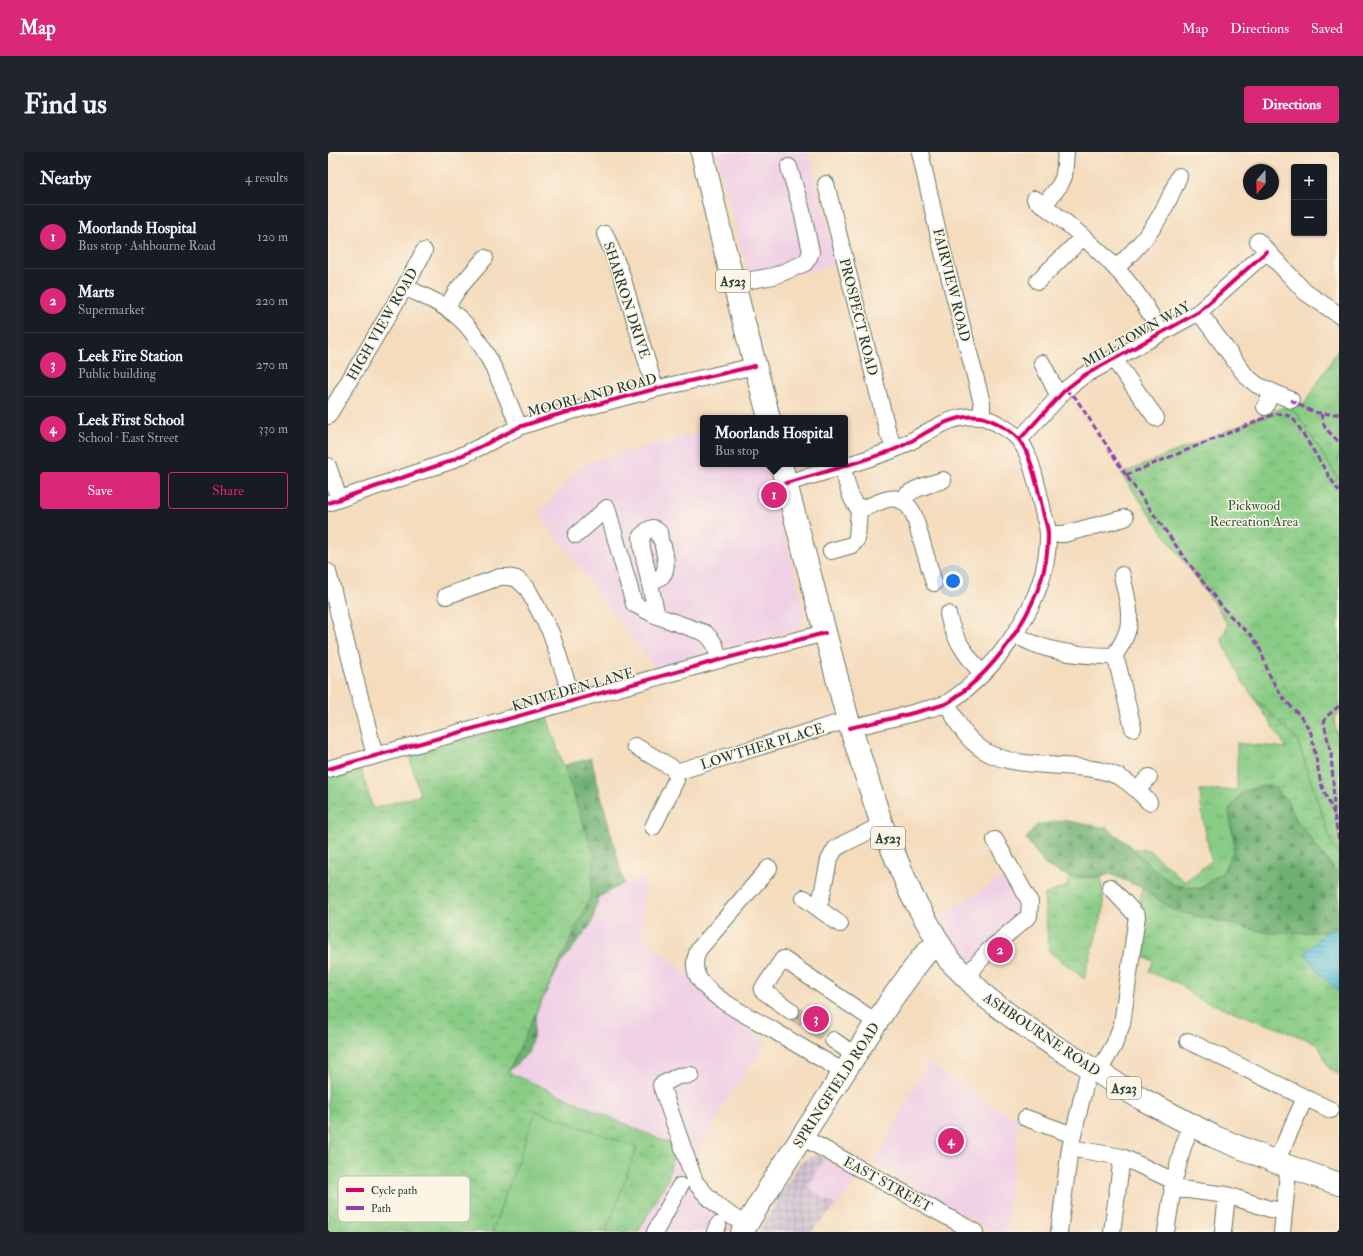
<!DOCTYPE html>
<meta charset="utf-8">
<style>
body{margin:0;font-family:"IM FELL Double Pica",serif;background:#20242c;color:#f1f3f6}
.controls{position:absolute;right:12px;top:12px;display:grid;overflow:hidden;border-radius:4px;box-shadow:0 1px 3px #0004}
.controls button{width:36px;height:36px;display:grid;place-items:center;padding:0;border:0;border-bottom:1px solid #363941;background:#171b24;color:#f1f3f6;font:20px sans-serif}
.compass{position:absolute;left:915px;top:12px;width:36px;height:36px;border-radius:50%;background:#171b24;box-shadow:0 1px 3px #0004;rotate:200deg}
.you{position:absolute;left:625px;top:429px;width:14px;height:14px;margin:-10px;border:3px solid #fff;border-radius:50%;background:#1a73e8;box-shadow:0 0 0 6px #1a73e833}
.badge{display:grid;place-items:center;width:26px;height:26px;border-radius:50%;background:#db2777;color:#fff;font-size:13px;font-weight:700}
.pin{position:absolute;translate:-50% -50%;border:2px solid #fff;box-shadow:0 1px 4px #0006}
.popup{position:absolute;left:372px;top:263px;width:148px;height:52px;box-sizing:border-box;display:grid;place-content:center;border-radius:4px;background:#171b24;filter:drop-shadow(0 1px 3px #0005);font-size:13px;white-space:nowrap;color:#9ea1a6}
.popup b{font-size:15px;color:#f1f3f6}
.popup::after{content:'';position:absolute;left:50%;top:100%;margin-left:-8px;border:8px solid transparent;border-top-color:#171b24}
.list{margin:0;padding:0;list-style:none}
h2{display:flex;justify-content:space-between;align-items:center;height:52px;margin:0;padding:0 16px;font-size:17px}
h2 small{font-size:13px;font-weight:400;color:#9ea1a6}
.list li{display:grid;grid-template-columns:26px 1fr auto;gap:12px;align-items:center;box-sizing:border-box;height:64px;padding:0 16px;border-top:1px solid #363941}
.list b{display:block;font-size:15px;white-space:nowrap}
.list p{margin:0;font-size:13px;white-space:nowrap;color:#9ea1a6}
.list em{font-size:13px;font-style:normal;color:#9ea1a6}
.actions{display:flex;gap:8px;padding:12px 16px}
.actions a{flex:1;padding:9px 0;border:1px solid #db2777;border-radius:4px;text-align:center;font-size:14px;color:#db2777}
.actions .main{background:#db2777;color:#fff}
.map{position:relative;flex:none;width:1011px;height:1080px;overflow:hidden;border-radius:4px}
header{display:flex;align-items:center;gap:24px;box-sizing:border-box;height:56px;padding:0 20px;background:#db2777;color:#fff}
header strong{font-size:19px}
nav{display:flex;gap:22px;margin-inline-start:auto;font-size:14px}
.intro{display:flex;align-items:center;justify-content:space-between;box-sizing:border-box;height:96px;padding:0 24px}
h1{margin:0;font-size:28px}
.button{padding:10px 18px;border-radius:4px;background:#db2777;color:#fff;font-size:14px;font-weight:700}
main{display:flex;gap:24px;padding:0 24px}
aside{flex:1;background:#171b24;border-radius:4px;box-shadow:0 1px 3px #0004}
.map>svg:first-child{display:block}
.built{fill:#efd0e6}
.industrial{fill:url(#industrial-grid)}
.grass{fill:url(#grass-tufts);stroke:#54845c}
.forest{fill:url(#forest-firs);stroke:#467653}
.park{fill:url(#park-crowns);stroke:#54845c}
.pitch{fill:#89cc85;stroke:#54845c}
.water{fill:url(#water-rules);stroke:#408089}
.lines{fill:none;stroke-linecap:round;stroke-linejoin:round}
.minor-tunnel{stroke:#c9bca2;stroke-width:16;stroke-dasharray:16 8;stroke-linecap:butt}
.minor-casing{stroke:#6a7564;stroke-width:18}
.highway-casing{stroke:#6a7564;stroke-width:24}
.minor{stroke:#fff;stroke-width:16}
.highway{stroke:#fff;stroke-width:22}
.quiet{stroke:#8e44ad;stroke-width:3;stroke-dasharray:6 3;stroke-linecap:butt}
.cycleway-casing{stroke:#fcf5e5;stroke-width:6}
.cycleway{stroke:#d6006c;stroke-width:4}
.labels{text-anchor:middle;stroke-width:3;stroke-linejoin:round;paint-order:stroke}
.shield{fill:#fcf5e5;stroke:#617469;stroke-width:1}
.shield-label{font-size:13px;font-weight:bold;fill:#1f3d34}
.street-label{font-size:14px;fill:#1f3d34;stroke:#fcf5e5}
.park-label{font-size:14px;fill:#345a44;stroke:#fcf5e5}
.key{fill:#fcf5e5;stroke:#babeb0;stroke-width:1}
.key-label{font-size:11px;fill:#1f3d34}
</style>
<header>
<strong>Map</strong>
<nav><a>Map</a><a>Directions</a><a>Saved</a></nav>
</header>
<div class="intro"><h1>Find us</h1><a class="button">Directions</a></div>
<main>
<aside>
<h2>Nearby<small>4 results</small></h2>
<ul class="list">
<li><span class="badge">1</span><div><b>Moorlands Hospital</b><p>Bus stop · Ashbourne Road</p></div><em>120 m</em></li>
<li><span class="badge">2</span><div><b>Marts</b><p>Supermarket</p></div><em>220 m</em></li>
<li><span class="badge">3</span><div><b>Leek Fire Station</b><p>Public building</p></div><em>270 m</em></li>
<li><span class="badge">4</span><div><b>Leek First School</b><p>School · East Street</p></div><em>330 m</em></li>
</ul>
<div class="actions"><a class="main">Save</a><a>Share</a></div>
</aside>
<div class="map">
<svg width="1011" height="1080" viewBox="0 0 1011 1080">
<defs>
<pattern id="industrial-grid" width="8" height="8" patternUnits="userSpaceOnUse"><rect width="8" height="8" fill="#cdbed2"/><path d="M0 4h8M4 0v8" fill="none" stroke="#a69cab"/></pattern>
<pattern id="grass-tufts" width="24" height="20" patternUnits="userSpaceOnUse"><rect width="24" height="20" fill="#89cc85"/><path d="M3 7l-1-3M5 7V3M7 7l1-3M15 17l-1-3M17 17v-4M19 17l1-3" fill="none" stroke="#6fa76e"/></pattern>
<pattern id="forest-firs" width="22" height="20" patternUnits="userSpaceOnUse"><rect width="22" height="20" fill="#6eb072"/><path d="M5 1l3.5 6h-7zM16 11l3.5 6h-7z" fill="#5a905e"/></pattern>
<pattern id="park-crowns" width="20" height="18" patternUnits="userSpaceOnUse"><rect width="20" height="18" fill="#89cc85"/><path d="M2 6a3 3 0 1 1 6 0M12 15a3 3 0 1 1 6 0" fill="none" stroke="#6fa76e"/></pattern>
<pattern id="water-rules" width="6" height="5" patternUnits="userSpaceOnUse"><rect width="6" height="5" fill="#60c4de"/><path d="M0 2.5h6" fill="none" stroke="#4fa0b5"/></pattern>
</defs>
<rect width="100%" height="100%" fill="#fcf5e5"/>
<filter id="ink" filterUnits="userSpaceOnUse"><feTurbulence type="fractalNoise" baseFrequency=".025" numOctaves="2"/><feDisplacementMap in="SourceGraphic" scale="8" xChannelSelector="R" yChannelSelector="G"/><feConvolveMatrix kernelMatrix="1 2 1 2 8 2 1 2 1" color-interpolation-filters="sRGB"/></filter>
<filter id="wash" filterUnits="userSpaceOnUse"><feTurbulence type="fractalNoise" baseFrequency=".012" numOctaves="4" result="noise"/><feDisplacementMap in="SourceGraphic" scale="16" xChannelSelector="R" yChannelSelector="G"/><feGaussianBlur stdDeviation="0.9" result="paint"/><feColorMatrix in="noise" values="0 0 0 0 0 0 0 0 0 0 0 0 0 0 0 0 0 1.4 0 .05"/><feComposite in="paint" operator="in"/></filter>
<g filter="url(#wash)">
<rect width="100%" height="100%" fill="#f4dcbd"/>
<path class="built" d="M387,0h93l31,111 -87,23z
M375,280v32h62l40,148 -6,18 -143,39 -117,-155 39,-46 14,-7 25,-7z
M219,565l47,139 30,27 21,-7 -3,59 125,108 -38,54 -37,64 -17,-14 16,43 18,21 22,14 -4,7h-399v-455l33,-8 12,40 47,-14 -11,-40z
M673,726l20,35 -50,51 -32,-47z
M600,910l72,49 19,8 -13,113h-12l-120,-69z
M496,1006l34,22 -22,26 -28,-19z"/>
<path class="industrial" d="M490,1003l6,3 -16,29 28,19 -25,26h-52l41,-70z"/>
<path class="grass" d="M1011,196v132l-42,-66 -13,-7 21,-4z
M926,546l43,41 36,108 6,8v19l-6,-6 -38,-50 -8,-18 -45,-8 -13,19 6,36 -12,25 -24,17 -27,-5 -28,-24 -10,-11 15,1 36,32 26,-21 -10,-54 -1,-17h37v-47l50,5z
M741,725h32l3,31 -20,71 -35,-28 -5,-56 23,-9z
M814,736l31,22 96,23 57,-1 13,-2v145l-10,-7 -10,-22 -15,-8 -110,-41 -14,-13 -31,-12 4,-11 -10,-4 4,-13 -9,-24z"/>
<path class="forest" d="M263,606l33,125 -25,14 -7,26 -31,40 -25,49 -3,25 -5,16 -20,19 77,-239 -23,-67z
M943,632l16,16 8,18 38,50 6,6v56l-13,2 -57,1 -96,-23 -31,-22 -32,-14 -9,3h-32l-24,-12 -19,-26 11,-14 26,-5 44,8 27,21 10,11 28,24 27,5 24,-17 12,-25 -6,-36 13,-19z"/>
<path class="park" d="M956,255l7,2 6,5 42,66v234l-5,4 5,29v108l-6,-8 -36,-108 -43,-41 -12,-17 -21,-42 7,-14 -11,-18 -96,-133z
M219,565l47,139 -4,42 -82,174 167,74 -7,33 -30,53h-310v-455l33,-8 12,40 47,-14 -11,-40z"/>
<path class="pitch" d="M208,959l101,36 -31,85h-114z"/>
<path class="water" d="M1011,778v61l-19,-17 -15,-21 21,-21z"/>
</g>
<g filter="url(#ink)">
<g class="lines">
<path class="minor-tunnel" d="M463,859l42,29"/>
<defs>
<path id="minor" d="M592,0l19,85 43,166v14
M498,32l62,249 7,16
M707,47c37,27 82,64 107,102 7,10 13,21 19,32
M716,53l16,-20 4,-9 2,-24
M277,82l16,39 34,116
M930,89l47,51 34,23
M788,117c11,-12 22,-22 32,-35 13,-17 23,-38 31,-58
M710,129l45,-44
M406,131l40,-7 31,-13 3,-4 3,-7 -9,-41 -13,-44
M77,135c18,9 39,17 53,30 28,24 47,76 61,110
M118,156l12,-19 27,-31
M871,160l47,64 11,9 34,15
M785,206l43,60
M714,211l13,26 6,5
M937,255l7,-15
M0,264l77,-129 19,-36
M692,287l45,-49 18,-14 116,-64 68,-61
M514,312c2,8 8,36 14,41 12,13 39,-28 58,10l20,68
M0,314l11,33
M458,331c36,-10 72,-20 107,-33 29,-11 54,-38 88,-33 11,2 33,15 39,24 7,9 11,22 14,33 4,14 7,28 10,42 2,6 4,13 4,19 1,63 -49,133 -99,167 -7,4 -17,6 -25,8 -24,7 -49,12 -74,18
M573,348c10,-12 28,-15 42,-20
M0,351l120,-41 36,-17 35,-18 34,-11 102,-27 100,-23
M720,382h16l61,-16
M248,383l31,-27 27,96 23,12 48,17 6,6 4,6 4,15
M503,399l21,-6 5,-6 2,-31
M0,420l47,184
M794,423c3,16 10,36 6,53 -2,10 -8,19 -14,28l4,10 15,62
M321,429c3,-1 7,-1 10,-3 11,-6 6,-23 4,-32
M118,444l54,-19h8l9,2 10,9 24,45 22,68
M620,462c5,24 19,42 34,60
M329,464l-15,-68 -1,-12 7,-6 5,-2 6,4 1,6
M687,482c27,18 67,22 99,22
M620,551c25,64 66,59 126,64 15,1 33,3 47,11 11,6 19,15 28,24
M307,594l36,21 5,5v8l-23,47
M0,617l391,-109 106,-27
M348,620l172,-52
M809,638l12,-13
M441,716l-70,81c-4,8 -6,16 -2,26 10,22 55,43 76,55 23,14 47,28 71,42
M476,746l36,26
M488,754l5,-7 8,-39 6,-11 8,-5 39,-19
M637,826l24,-28 40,-34 1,-14 -35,-62
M463,859l-29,-21 21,-31 93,63
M505,888l22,15
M860,889l143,69
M770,921l16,-28 8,-21 15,-108 -27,-29
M363,923l-13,1 -17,9 34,97c14,18 31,32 51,43
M698,966l47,17
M474,985l173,95
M742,996l52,9 52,24
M948,1010l29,-64
M844,1036l55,7 43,14 14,2
M327,1080l25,-46
M387,1080l3,-7
M731,1080l11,-84 17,-71 5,-8
M784,1080l10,-75
M838,1080l8,-51 9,-34 8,-22
M895,1080l4,-37
M954,1080l6,-59 2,-6"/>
<path id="highway" d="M374,0l19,83 48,183
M453,312l67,256 34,105 30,71 37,64 38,38 25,19 41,28 89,54 73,38 61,25 63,22
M414,1080l32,-52 117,-180 30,-41 7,-8 11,-6"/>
</defs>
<use href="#minor" class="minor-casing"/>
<use href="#highway" class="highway-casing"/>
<use href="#minor" class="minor"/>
<use href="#highway" class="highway"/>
<path class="quiet" d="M737,238l10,7 51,78 58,82 39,51 17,18 11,9 8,11 10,28 7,13 8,12 19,20 8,14 10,51 13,30
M963,248c20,12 24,14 48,14
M993,262l4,14 14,14
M798,323l149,-61c9,-1 14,1 20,7l44,71
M1011,554l-13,11 -2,6 7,31 2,26 1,34 5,26"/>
<defs>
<path id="cycleway" d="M692,287l45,-49 18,-14 116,-64 68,-61
M458,331c36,-10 72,-20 107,-33 29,-11 54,-38 88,-33 11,2 33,15 39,24 7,9 11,22 14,33 4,14 7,28 10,42 2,6 4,13 4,19 1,63 -49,133 -99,167 -7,4 -17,6 -25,8 -24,7 -49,12 -74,18
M0,351l120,-41 36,-17 35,-18 34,-11 102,-27 100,-23
M0,617l391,-109 106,-27"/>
</defs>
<use href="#cycleway" class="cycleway-casing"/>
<use href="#cycleway" class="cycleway"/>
</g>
</g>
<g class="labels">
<g class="shield">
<rect x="388" y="118" width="34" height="22" rx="3"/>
<rect x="543" y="675" width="34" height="22" rx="3"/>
<rect x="779" y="925" width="34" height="22" rx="3"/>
</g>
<g class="shield-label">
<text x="405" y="134">A523</text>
<text x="560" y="691">A523</text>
<text x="796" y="941">A523</text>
</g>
<g class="street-label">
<text transform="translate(624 133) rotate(76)" y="5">FAIRVIEW ROAD</text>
<text transform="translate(299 148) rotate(72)" y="5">SHARRON DRIVE</text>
<text transform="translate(531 165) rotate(76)" y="5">PROSPECT ROAD</text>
<text transform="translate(54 172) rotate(-60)" y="5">HIGH VIEW ROAD</text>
<text transform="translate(808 182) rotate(-29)" y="5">MILLTOWN WAY</text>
<text transform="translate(264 243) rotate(-15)" y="5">MOORLAND ROAD</text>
<text transform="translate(245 537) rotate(-16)" y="5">KNIVEDEN LANE</text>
<text transform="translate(434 594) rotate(-17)" y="5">LOWTHER PLACE</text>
<text transform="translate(714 882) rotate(34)" y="5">ASHBOURNE ROAD</text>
<text transform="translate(508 933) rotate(-57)" y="5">SPRINGFIELD ROAD</text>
<text transform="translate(560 1032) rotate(29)" y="5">EAST STREET</text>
</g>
<g class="park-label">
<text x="926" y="358">Pickwood<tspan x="926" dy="16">Recreation Area</tspan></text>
</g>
</g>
<rect x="10" y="1024" width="132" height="46" rx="6" class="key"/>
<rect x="18" y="1036" width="18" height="4" fill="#d6006c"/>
<rect x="18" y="1054" width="18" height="4" fill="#8e44ad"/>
<g class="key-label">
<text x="43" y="1042">Cycle path</text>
<text x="43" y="1060">Path</text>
</g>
</svg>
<div class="controls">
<button>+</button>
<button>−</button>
</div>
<svg class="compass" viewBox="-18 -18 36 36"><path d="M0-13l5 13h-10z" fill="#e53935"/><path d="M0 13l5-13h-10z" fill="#9ea1a6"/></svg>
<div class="you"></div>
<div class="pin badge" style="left:446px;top:343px">1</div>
<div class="popup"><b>Moorlands Hospital</b>Bus stop</div>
<div class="pin badge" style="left:672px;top:798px">2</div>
<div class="pin badge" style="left:488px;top:867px">3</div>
<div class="pin badge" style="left:623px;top:989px">4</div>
</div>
</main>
